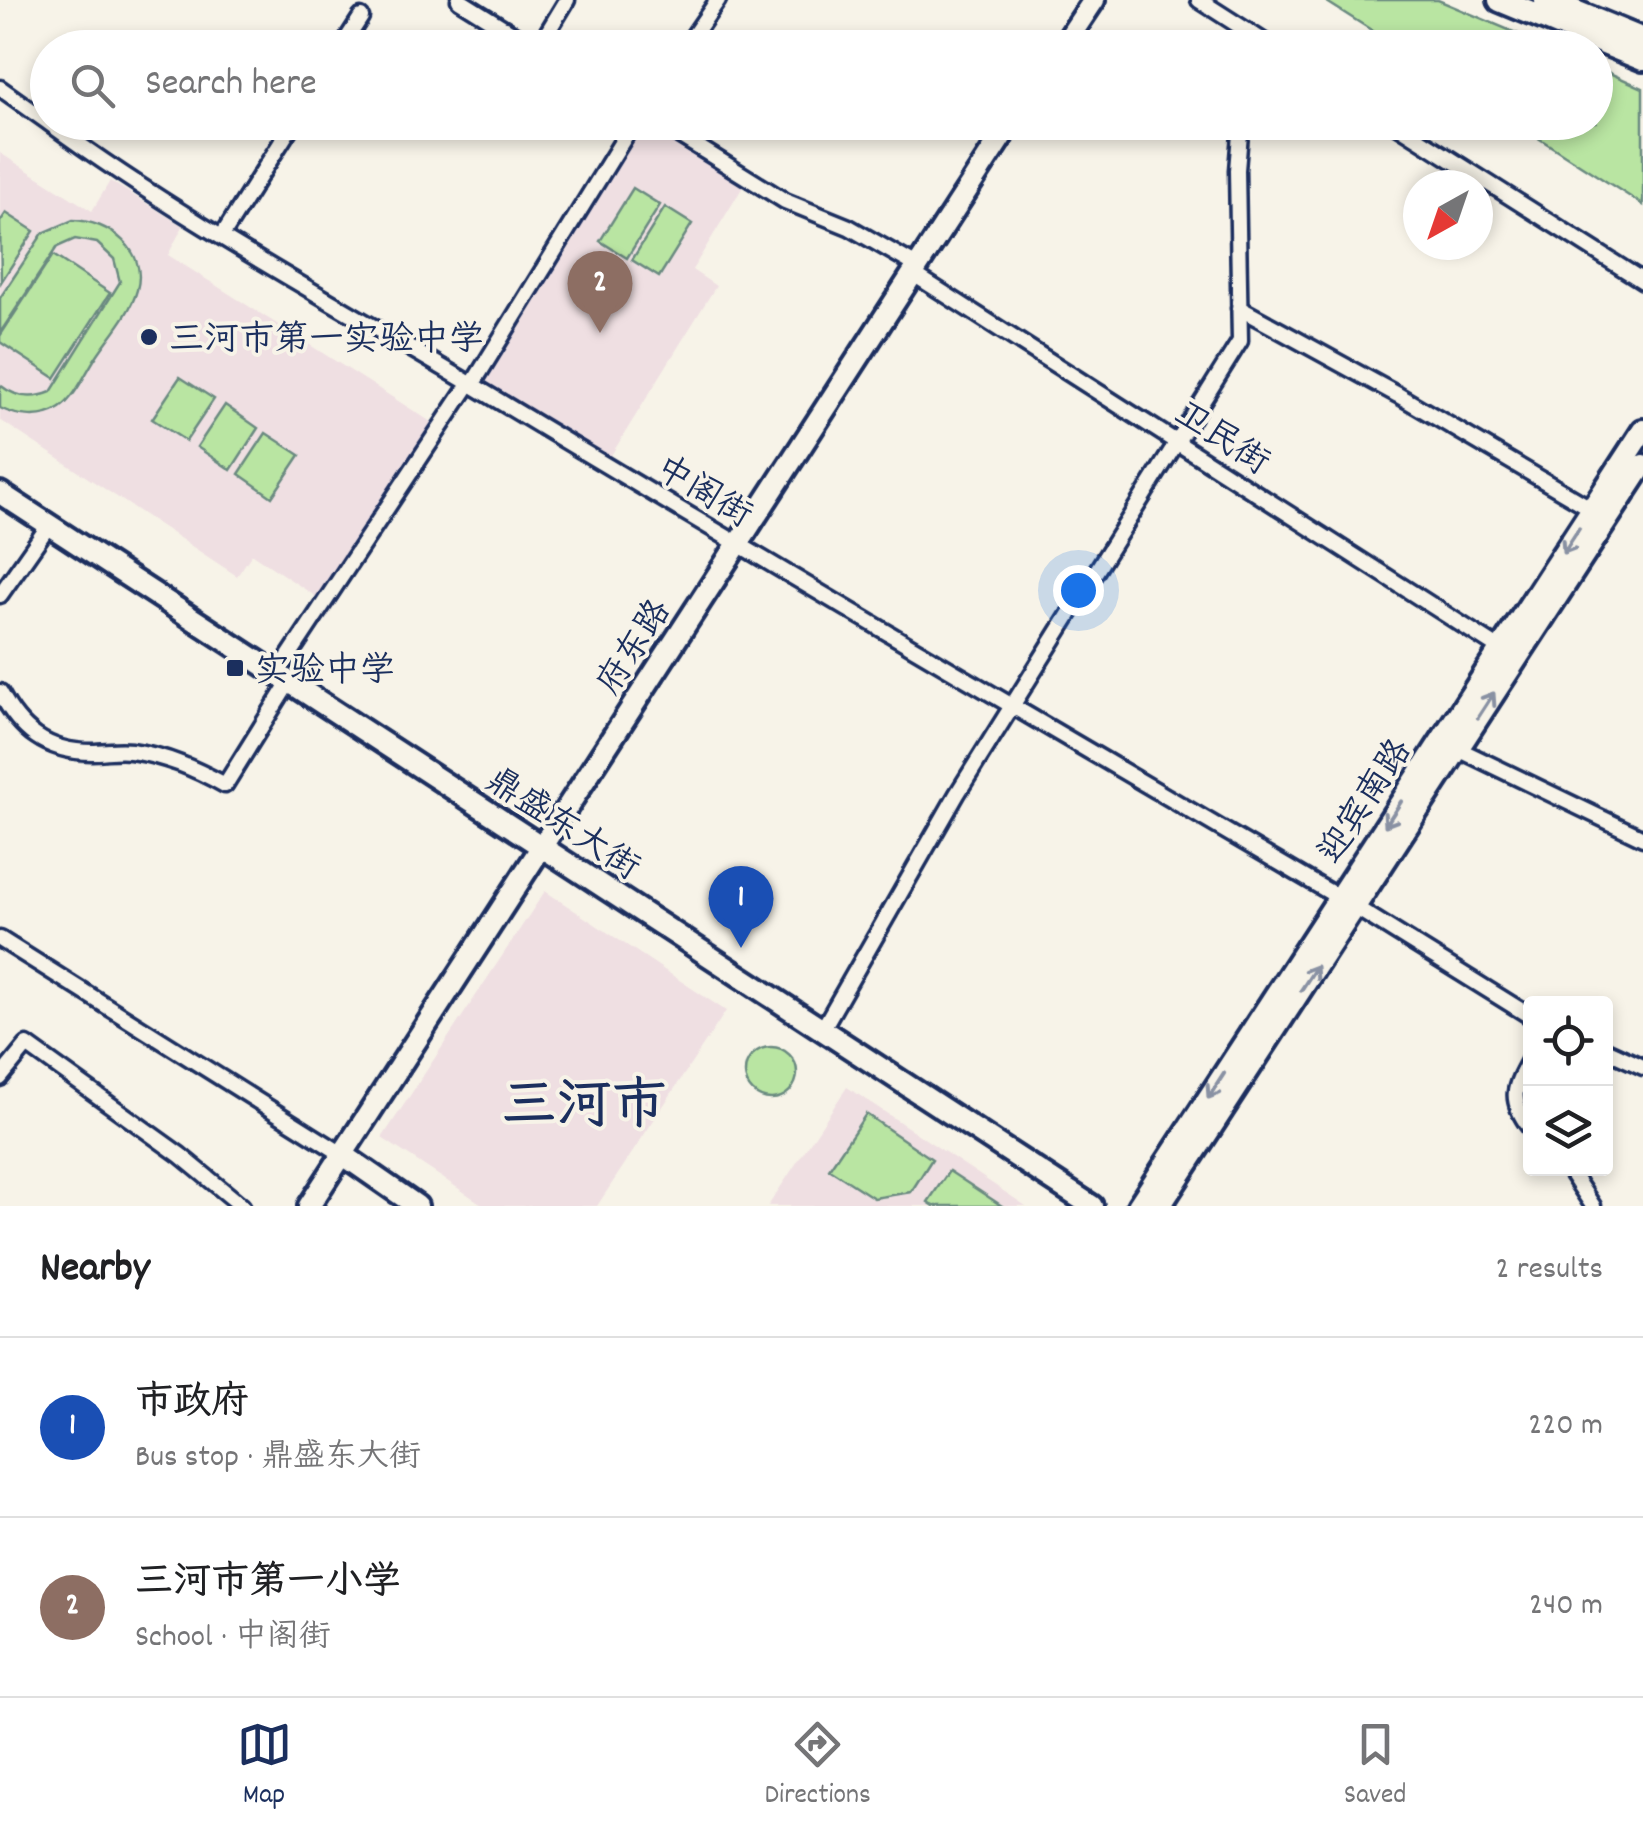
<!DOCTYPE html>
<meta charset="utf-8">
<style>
body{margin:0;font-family:Dekko,"LXGW WenKai TC",sans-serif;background:#f2f2f2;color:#202124}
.controls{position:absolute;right:30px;bottom:30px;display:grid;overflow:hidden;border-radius:10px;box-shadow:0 5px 15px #0003}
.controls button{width:90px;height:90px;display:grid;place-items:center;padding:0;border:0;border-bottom:2px solid #e0e0e0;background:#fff;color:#202124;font:50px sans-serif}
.compass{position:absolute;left:1403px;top:170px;width:90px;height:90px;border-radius:50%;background:#fff;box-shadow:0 5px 15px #0003;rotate:220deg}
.you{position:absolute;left:1078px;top:590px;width:35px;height:35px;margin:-25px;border:8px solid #fff;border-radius:50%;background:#1a73e8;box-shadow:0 0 0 15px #1a73e833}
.badge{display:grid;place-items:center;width:65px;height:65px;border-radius:50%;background:#1b2f5e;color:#fff;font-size:32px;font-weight:700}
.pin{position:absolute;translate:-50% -82px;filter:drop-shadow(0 2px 5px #0008)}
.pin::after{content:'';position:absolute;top:52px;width:35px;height:30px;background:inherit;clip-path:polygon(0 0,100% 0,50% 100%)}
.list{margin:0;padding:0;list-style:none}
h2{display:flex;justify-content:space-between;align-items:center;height:130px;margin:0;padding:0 40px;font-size:42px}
h2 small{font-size:32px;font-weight:400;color:#757577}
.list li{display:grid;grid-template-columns:65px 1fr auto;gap:30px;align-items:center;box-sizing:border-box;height:180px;padding:0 40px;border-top:2px solid #e0e0e0}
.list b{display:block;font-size:38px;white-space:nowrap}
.list p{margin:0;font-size:32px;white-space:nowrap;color:#757577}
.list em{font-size:32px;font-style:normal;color:#757577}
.icon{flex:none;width:55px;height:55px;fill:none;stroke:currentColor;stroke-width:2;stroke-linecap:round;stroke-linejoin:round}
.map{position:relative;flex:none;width:1643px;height:1206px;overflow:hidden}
.search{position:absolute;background:#fff;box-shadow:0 5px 15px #0003;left:30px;right:30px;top:30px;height:110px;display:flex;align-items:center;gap:25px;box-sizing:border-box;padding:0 35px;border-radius:55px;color:#757577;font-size:38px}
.sheet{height:490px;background:#fff}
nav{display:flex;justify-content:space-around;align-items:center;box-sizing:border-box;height:140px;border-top:2px solid #e0e0e0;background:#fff;font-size:28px;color:#757577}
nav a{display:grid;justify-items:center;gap:5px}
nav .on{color:#1b2f5e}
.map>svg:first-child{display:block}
.built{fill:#efdfe2}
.green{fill:#b9e5a2;stroke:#6a8a80;stroke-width:2.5}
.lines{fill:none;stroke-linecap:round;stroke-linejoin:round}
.street-casing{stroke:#1b2f5e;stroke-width:21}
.secondary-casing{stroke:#1b2f5e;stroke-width:28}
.primary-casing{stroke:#1b2f5e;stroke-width:30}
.street{stroke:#f7f3e8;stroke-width:14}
.secondary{stroke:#f7f3e8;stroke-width:20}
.primary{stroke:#f7f3e8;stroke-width:22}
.oneway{stroke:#8991a3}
.poi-dot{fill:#1b2f5e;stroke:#f7f3e8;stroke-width:4}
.labels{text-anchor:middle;stroke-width:8;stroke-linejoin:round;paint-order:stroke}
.poi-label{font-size:35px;fill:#1b2f5e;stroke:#f7f3e8;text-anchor:start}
.street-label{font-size:35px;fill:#1b2f5e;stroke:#f7f3e8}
.town-label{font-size:55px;font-weight:bold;fill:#1b2f5e;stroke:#f7f3e8}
</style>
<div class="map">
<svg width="1643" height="1206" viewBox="0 0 1643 1206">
<rect width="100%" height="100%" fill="#f7f3e8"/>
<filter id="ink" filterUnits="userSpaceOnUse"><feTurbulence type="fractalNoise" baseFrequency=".01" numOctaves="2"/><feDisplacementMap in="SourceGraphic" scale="20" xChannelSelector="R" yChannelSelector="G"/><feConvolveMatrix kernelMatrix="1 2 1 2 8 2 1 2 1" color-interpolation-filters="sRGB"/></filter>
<g filter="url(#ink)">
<path class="built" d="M645,123l99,62 -52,85 24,16 -106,171 -127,-77z
M0,153l92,58 18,-30 73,45 -15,29 268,170 -115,175 -69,-46 -15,22 -237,-156z
M545,891l181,120 -129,195h-112l-103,-68z
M847,1087l179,119h-258z"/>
<path class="green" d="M1324,0h114l111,47h-151z
M1596,67l47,21v117l-128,-82 81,-1z
M633,188l27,17 -33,53 -27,-17z
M665,207l27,17 -33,53 -27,-17z
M6,213l28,18 -33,51 -1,-60z
M73,220c36,1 75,30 64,70 -6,23 -28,47 -41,67 -10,15 -21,41 -36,51 -18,12 -42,9 -60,0v-23c16,13 32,15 51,7l69,-110 -6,-23 -17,-16 -22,-4 -18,8 -57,86v-35l43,-65z
M53,255l57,38 -55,85 -55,-36v-6z
M180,377l34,22 -28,42 -34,-22z
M225,405l33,23 -27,42 -34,-23z
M266,433l34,22 -28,42 -33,-23z
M745 1073a26 26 0 1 1 52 0a26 26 0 1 1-52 0Z
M866,1114l66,45 -21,33 -37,6 -45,-29z
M949,1171l53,35h-68l-6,-4z"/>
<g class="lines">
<defs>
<path id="street" d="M459,0l77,48
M1199,0l75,48
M341,48l20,-31
M538,48l29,-48
M685,48l33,-48
M0,88l48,34
M48,122c136,100 286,180 431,267 285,172 572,340 859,508
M658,122l127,79 64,26 68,39
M1392,122l251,159
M222,236l72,-114
M912,273l588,376
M1239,308l159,87 194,114
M472,385l162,-263
M0,595l49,-70
M277,674l192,-290
M0,692c20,38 46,60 92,60 13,0 26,-3 39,-1 35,5 63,17 94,34l64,-103
M1458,749l185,89
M1355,907l175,109
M0,939l342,215
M822,1030l135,-236 283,-453 -3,-171 3,-36 6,-12
M1606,1050l37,17
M1530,1059c-16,29 -22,40 0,69
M0,1078l27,-33 153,110 62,51
M1568,1168l25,38"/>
<path id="secondary" d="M1062,48l32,-48
M0,493l1092,713
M342,1154l75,52
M309,1206l702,-1084
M1138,1206l505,-776
M1160,1206l483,-741"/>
<path id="primary" d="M1500,0l143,59
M1546,0l97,40"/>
</defs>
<use href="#street" class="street-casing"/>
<use href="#secondary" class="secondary-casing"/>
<use href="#primary" class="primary-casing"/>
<use href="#street" class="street"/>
<use href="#secondary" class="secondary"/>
<use href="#primary" class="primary"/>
</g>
<defs><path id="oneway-shaft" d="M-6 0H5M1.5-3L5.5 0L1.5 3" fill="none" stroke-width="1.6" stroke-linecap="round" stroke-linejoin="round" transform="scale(2.5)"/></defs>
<g class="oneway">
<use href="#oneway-shaft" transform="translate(1571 541) rotate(123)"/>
<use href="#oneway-shaft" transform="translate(1486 705) rotate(-57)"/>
<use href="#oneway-shaft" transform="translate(1393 814) rotate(123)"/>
<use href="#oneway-shaft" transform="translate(1309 978) rotate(-57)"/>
<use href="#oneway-shaft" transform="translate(1216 1086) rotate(123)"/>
</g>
</g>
<g class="poi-dot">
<circle cx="149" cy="337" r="10"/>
<rect x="225" y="658" width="20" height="20" rx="5"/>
</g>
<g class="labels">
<g class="poi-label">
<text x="169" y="349">三河市第一实验中学</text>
<text x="255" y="680">实验中学</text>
</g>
<g class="street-label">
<text transform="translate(1223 436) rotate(33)" y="12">卫民街</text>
<text transform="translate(705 490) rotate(31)" y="12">中阁街</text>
<text transform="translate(632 646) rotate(-57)" y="12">府东路</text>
<text transform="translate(1363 800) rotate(-57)" y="12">迎宾南路</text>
<text transform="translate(564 822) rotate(33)" y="12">鼎盛东大街</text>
</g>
<g class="town-label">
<text x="584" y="1121">三河市</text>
</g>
</g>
</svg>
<div class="controls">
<button><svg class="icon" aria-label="locate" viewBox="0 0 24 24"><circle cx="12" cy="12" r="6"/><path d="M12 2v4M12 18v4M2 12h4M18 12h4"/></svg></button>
<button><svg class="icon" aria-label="layers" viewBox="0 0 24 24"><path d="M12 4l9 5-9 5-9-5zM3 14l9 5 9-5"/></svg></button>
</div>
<svg class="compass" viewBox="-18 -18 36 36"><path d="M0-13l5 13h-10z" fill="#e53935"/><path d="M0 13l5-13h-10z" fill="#757577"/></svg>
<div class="you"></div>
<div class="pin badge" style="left:741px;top:948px;background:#1a4fb4">1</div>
<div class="pin badge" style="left:600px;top:333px;background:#8d6e63">2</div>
<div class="search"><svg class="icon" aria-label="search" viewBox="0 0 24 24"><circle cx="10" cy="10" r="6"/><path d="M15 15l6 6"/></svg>Search here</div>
</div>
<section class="sheet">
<h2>Nearby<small>2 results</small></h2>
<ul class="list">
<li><span class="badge" style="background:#1a4fb4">1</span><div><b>市政府</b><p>Bus stop · 鼎盛东大街</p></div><em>220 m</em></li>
<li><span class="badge" style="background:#8d6e63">2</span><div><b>三河市第一小学</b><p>School · 中阁街</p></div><em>240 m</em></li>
</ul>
</section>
<nav>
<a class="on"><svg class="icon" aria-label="map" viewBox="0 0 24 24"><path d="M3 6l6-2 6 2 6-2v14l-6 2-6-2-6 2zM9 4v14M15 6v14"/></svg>Map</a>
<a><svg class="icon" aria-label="directions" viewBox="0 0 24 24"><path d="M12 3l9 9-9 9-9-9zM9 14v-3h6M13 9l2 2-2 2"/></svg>Directions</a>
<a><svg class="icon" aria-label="saved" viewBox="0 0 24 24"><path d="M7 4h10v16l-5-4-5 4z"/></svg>Saved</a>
</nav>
